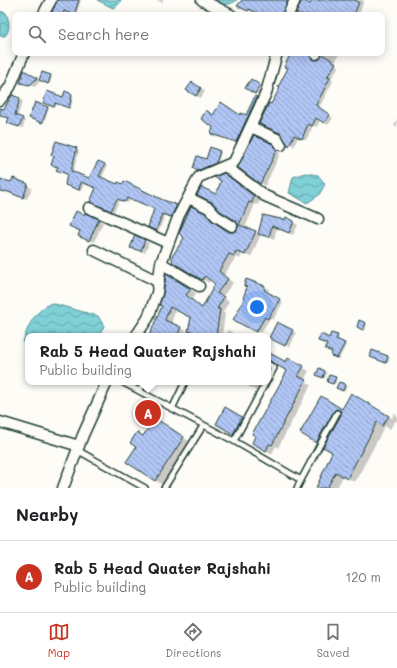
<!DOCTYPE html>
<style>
body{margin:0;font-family:Mali,sans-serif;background:#f2f2f2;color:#202124}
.you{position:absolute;left:257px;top:307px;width:14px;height:14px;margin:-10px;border:3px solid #fff;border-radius:50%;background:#1a73e8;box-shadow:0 0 0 6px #1a73e833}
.badge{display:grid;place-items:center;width:26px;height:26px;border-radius:50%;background:#c8321e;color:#fff;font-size:13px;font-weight:700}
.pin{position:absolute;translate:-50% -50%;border:2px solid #fff;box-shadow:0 1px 4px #0006}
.popup{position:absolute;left:25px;top:333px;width:246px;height:52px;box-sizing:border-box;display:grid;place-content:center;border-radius:8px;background:#fff;filter:drop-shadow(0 1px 3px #0005);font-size:13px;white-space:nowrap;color:#757577}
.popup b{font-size:15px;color:#202124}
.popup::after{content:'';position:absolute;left:50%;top:100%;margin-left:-8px;border:8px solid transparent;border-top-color:#fff}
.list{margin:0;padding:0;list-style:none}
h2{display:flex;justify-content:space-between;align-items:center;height:52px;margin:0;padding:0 16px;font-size:17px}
h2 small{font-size:13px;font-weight:400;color:#757577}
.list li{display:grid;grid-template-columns:26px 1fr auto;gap:12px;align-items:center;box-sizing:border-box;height:72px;padding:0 16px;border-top:1px solid #e0e0e0}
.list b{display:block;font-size:15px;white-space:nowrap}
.list p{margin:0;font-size:13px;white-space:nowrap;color:#757577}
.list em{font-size:13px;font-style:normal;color:#757577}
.icon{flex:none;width:22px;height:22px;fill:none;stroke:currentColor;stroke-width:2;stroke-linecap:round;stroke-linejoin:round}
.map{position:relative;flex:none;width:397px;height:488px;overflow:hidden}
.search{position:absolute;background:#fff;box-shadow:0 2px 10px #0003;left:12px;right:12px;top:12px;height:44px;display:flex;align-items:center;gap:10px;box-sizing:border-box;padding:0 14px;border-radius:8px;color:#757577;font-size:15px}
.sheet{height:124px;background:#fff}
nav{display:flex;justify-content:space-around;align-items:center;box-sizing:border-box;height:56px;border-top:1px solid #e0e0e0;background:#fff;font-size:11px;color:#757577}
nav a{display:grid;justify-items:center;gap:2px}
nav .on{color:#c8321e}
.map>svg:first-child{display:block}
.water{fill:url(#water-waves);stroke:#599596}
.shadow{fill:#0003;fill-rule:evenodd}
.building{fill:url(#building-back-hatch);stroke:#1f3d34}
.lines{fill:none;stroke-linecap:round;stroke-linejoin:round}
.lane-casing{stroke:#1f3d34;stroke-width:8}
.street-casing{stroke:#1f3d34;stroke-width:13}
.lane{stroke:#fdfcf7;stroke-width:5}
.street{stroke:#fdfcf7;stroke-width:10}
</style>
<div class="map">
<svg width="397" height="488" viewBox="0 0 397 488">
<defs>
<pattern id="water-waves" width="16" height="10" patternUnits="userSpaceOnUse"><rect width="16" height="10" fill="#7fd0d7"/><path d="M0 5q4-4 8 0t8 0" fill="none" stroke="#67aaaf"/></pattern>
<pattern id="building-back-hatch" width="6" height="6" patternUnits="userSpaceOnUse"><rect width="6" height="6" fill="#b2c6f5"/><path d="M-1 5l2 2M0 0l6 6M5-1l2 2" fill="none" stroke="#90a2c7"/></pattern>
</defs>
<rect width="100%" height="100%" fill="#fdfcf7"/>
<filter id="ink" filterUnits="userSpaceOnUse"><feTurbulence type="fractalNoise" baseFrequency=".025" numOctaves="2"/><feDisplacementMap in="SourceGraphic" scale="8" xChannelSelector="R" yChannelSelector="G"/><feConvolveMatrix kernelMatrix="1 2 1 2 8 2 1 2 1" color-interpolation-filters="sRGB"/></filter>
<g filter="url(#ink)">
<path class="water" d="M97,0h24l-2,4 -6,4z
M210,0h27c-9,7 -18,5 -27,0z
M0,11l6,2c3,8 5,16 -1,23h-5z
M305,173l13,2 7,9 -6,11 -12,8 -18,-10 4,-16z
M51,303l47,13 6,10 -5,10h-71v13l-5,-7c5,-17 11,-30 28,-39z"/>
<path class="shadow" d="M62,0h19l-5,15 -10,-3 -1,3h-11l-2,-2z
M157,0h6l-1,3z
M247,0h43l-3,15h-24l-9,-5 -1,2 -11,-4z
M313,0h51l-5,15h-63l7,-14 8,4z
M294,53h21v8l5,-1 3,-7h16l-4,11 4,2 -8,13 2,2 -14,27 14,10 -5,7 -8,-5 -3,7 -4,-1 -7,14 -8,-3 -4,10 -13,-14 -9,-28 9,-17z
M25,72l15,8 10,-4 2,1 -2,7 -9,-4 -6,7 -14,-5z
M192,83l13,8 -4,7 -5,-2z
M256,83l8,6 -4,7 -5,-3z
M71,95l2,1 -2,12 -14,-5 -1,4 -10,-3z
M12,97l11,4 -6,16 8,3 -2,8 -11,-4 -2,-6 -10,-3v-6l4,2z
M256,98l4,2 -20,44 -24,-9 -2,-19 33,1z
M47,107l2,1 -5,15 -12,-4z
M397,119v8l-3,-1z
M272,145l8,9 -15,32 -26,-19z
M76,149l3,2 -6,22 17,6 14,-15 3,2 -5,12 75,27 2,2 -5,11 -9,-3 -6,16 -7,-3 3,-19 -25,-10 -2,4 -8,-3 -6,11 -20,-8 3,-15 -13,-5 -2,7 -16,-6z
M220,152l1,1 -3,10 -16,7 -6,-2z
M230,178l30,22 -2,5 -3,-1 -10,24 14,6 5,-18 29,6 5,3 -5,10 -16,-7 -3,11 -13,-5 -10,23 -9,-3 -2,5 -4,-2 -12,18 9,8 -11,14 7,4 -6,11 2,2 -3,22h-72l13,-30 4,-31 29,18 -4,7 11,9 14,-25 -6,-5 -2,4 -35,-21 30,-48 25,19h6l4,-3 1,-4 -3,-6 -21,-25zM176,309l16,9 -3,14 -18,-8zM168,311h1l-5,14 2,-10z
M13,179l19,9 -5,11 -27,-9v-6l11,-1z
M98,220l5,3 -9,19 -10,-4 -3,-7z
M144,241l5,2 -4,10 -13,-6z
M247,280l22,9 -2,4 16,9 -10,18 -3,-2 -9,15 -23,-11 8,-24 2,-11z
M365,324l2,1 -2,5 -5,-2z
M228,330l8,5 2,1h-13z
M292,331l4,2 -6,14 -15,-7z
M337,336l2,1 -1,4 8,4 -7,14 -5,-2 -4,-18z
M268,353l19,10 2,-4 20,12 -5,9 7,5 -33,63 -2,-2 -4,8 -19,-11 35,-72 -11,-7h-5l-4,11z
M373,357h15l2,1 -2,5z
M320,370l7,3 -2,5 -6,-2z
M330,376l7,3 -2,5 -5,-2z
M241,382h23l-6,10z
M339,383l8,3 -2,5 -6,-2z
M351,394l41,24 2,-5 3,2v7l-2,-1 -5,8 -5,-3 -30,56 -12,-6 -6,12h-20l17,-36 -33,-20 20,-34 21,12z
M225,409l24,13 -8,15 -24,-14z
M164,425l28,18 -28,43 -9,-6 -11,-43z"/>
<path class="building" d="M57,0h22l-5,15 -10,-4 -1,4 -12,-1z
M242,0h46l-6,15h-21l-12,-6 -1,2 -11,-5z
M302,0l8,4 2,-4h43l4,2 -5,13h-54l-4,-2z
M291,53h19l1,5 5,2 4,-1 2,-5 14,9 -9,14 3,1 -14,27 14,10 -6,8 -8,-5 -4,8 -4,-2 -6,15 -8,-4 -5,11 -9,-13 -21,-9 10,-21 2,1 9,-16 -2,-1 10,-19 -4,-1z
M24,70l13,8 -7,7 -10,-2z
M42,72l9,3 -3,9 -9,-4z
M251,79l9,6 -5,9 -10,-6z
M192,82l9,6 -5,8 -10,-6z
M47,91l16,6 2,-6 7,3 -3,14 -14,-5 -1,4 -11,-4z
M12,95l8,3 -5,17 8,3 -4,9 -12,-4 2,-5 -9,-2v-8l4,1z
M255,96l2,1 -21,45 -25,-8 2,-7 -12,-8 5,-9 7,5 8,-13 19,13 1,-2 5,2z
M35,102l13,5 -6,16 -13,-5z
M254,135l19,9 4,6 -17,34 -23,-17z
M56,141l21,7 -6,23 18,7 9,-17 7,3 -6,12 18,8 1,-2 5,2 1,-3 39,19 14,5 -6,12 -9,-3 -6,17 -8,-4 6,-18 -20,-9 -1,1 -6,-3 -2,4 -8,-3 -6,12 -21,-9 6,-14 -15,-6 -2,8 -14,-5 2,-11 -11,-4 2,-3 -7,-2 3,-9 -3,-1z
M210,147l10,4 -4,12 -17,7 -6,-2 4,-12 9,3z
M224,173l30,23 -2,7 -3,-1 -10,23 17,6 -11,24 -9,-4 -2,5 -5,-2 -10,17 9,8 -11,14 7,4 -7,12h3l-4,27h-9l-19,-5 3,-13 -21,-11 -5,13 16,7 -4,9h-28l13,-30 -3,-1 4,-11 3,-20 25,15 -5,6 16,13 13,-24 -10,-8 -3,4 -30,-18 1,-2 -2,-2 13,-20 -5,-5 12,-27 14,7 7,8 17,11h3l5,-2 1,-4 -2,-5 -16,-10 -8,-9 -15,-7 4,-8 15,7 5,-13 -7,-4z
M13,178l15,6 -5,14 -17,-7 -1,1 -5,-1v-12l11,3z
M76,211l8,4 1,-2 14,6 -10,22 -11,-5 2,-5 -11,-5z
M263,215l22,5 1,-3 8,4 -5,12 -17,-7 -3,11 -11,-3z
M135,235l10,5 -4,11 -11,-3z
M246,279l19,7 -1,4 16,9 -12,20 -3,-2 -9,15 -23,-12 12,-22h-2l4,-11 -3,-1z
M359,320l7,3 -3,7 -6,-3z
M277,322l16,8 -8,16 -16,-8z
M331,333l7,2 -2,4 9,4 -8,15 -6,-2 1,-4 -7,-3 2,-5 -9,-3 3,-7 8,4z
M372,350l16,6 -2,7 -16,-6z
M268,352l18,10 2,-4 16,8 -6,10 8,4 -34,65 -3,-1 -3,7 -14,-8 3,-7 -3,-2 35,-63 -19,-11z
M319,368l6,3 -2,7 -7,-3z
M329,375l7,2 -3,7 -6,-2z
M339,382l6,2 -2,7 -7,-3z
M351,393l38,23 -7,10 -5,-4 -30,57 -11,-7 -9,16h-11l16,-36 -9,-5 18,-32v-4l-4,-2 -3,2 -18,32 -16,-10 21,-37 21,13z
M225,407l17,10 -9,17 -17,-10z
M155,418l29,19 -29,44 -29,-19 10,-15 -6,-4 7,-11 6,4z"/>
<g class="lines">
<defs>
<path id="lane" d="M268,364l6,4 -6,11
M122,382l112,59 32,-59
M139,391l6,-9
M172,409l13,-27
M234,441l67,39 36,-67
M77,450l68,38
M164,488l39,-62
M297,488l4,-8"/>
<path id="street" d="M202,0l29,15
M43,15l8,-15
M288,15l7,-15
M316,53v1
M0,100l10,-13 14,-34
M251,127l26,12 4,6
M225,166l40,30 53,23
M189,198l20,10 7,8 16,10
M89,208l79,35
M94,250l65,32
M161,263l38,23
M136,336l12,-18 9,-25 4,-30 18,-48 20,-38 35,-15 32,-69 11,-40
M0,422l79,24
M63,488l20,-53 24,-53"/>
</defs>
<use href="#lane" class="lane-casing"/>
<use href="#street" class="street-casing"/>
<use href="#lane" class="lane"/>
<use href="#street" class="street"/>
</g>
</g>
</svg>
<div class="you"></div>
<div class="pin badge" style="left:148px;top:413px">A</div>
<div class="popup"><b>Rab 5 Head Quater Rajshahi</b>Public building</div>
<div class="search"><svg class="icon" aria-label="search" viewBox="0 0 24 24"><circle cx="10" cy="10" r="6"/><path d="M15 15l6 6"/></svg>Search here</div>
</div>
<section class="sheet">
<h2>Nearby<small></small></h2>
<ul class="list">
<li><span class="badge">A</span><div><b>Rab 5 Head Quater Rajshahi</b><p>Public building</p></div><em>120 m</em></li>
</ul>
</section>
<nav>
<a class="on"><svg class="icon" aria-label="map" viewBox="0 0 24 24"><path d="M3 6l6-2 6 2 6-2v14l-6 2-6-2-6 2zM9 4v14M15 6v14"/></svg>Map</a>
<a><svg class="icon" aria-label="directions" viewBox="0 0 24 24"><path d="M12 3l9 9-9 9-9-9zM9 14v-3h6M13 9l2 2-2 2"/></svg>Directions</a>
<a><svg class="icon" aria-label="saved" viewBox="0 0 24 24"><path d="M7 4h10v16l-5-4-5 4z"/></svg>Saved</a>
</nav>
